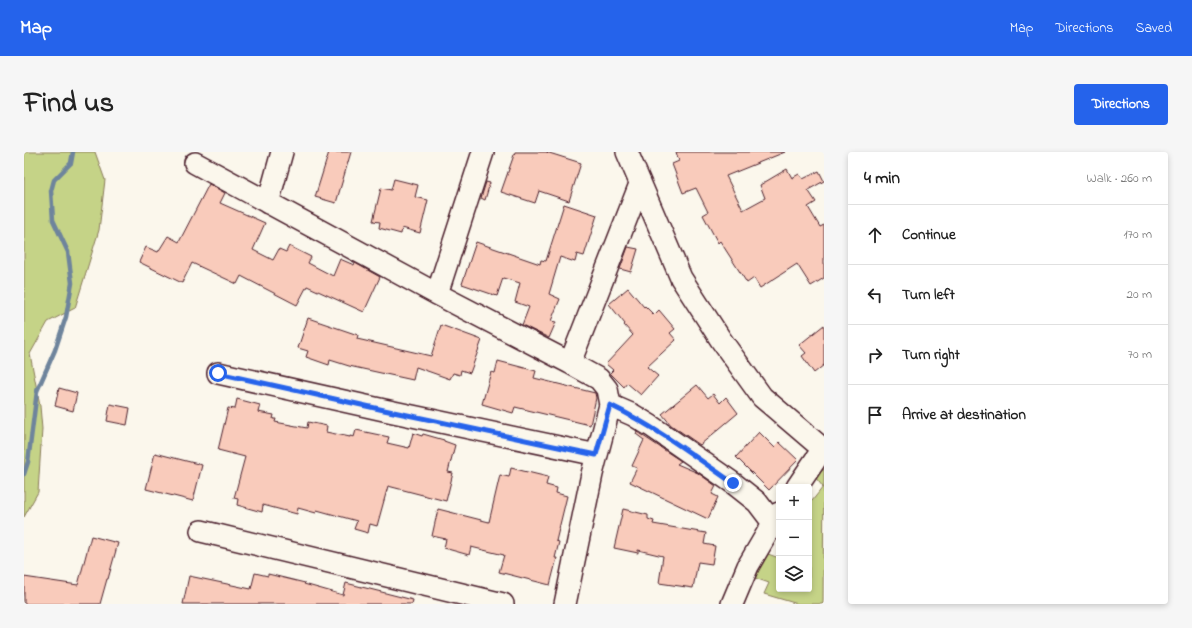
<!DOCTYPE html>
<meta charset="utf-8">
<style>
body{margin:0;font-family:"Indie Flower",sans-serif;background:#f6f6f6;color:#222}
.controls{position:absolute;right:12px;bottom:12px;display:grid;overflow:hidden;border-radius:4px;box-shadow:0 2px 6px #0003}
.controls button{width:36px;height:36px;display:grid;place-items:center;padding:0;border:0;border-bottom:1px solid #e0e0e0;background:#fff;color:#222;font:20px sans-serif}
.stop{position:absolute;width:12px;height:12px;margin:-9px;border:3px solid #2563eb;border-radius:50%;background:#fff}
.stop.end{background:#2563eb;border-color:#fff;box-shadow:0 1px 4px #0008}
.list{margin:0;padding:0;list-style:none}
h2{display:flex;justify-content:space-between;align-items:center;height:52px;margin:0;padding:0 16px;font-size:17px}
h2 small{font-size:13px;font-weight:400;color:#767676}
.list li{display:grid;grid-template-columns:26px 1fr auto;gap:12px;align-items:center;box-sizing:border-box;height:60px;padding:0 16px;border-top:1px solid #e0e0e0}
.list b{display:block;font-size:15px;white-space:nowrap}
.list em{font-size:13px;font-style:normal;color:#767676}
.icon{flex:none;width:22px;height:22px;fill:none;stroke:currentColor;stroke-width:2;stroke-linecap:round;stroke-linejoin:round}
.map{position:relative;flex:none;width:800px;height:452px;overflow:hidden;border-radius:4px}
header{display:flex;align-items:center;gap:24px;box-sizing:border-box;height:56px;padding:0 20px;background:#2563eb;color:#fff}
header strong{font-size:19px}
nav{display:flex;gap:22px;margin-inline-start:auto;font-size:14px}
.intro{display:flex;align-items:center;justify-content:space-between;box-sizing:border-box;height:96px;padding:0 24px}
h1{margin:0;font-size:28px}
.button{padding:10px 18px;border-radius:4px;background:#2563eb;color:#fff;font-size:14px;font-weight:700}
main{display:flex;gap:24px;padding:0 24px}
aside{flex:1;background:#fff;border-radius:4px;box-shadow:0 2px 6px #0003}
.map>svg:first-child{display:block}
.green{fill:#c5d387;stroke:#887959}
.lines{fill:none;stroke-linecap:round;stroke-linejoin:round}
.stream{stroke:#6e849c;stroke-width:4.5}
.building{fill:#f9cbbb;stroke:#4a1f2b}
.minor-casing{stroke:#4a1f2b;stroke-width:24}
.minor{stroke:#fbf7ec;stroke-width:21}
.route{stroke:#2563eb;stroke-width:5}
</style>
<header>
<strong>Map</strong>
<nav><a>Map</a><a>Directions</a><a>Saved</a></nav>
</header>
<div class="intro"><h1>Find us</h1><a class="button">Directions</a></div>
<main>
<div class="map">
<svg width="800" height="452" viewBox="0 0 800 452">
<rect width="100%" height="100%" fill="#fbf7ec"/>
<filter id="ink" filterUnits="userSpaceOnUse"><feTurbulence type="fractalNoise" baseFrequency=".025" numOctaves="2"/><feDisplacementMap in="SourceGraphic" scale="8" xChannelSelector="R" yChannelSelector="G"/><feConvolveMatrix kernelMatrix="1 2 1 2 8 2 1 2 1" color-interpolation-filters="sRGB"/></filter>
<g filter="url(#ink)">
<path class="green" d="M0,0h71l10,28 -6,50 -24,78 -27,14 -18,32 10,52 2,23 -4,63 -14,25z
M800,317l-1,135h-25l-34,-10 5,-11 -14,-5 13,-24 11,4v31h30v-89l3,1 11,-14 -8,-10z"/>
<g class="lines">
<path class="stream" d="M0,322l4,-12 9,-71 18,-41 11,-33 6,-34 -4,-31 -15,-32 -2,-29 3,-11 17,-17 2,-11"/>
</g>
<path class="building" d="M305,0h22l-15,51 -21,-6z
M491,0h31l35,11 -12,38 -30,-10 -4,12 -34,-11z
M652,0h109l-59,24 17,34 22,-12 -5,-13 27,-16 5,9 7,-4 4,5 16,-8 5,10 -16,9 8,12 -8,5 12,20 4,-2v53l-13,8 -14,-22 -37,24 -6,-10 -7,5 -27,-42 -2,2 -15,-28 5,-3 -12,-24 -13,5 -11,-29 7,-3z
M370,27l24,6 -3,12 13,3 -8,33 -18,-5 -1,6 -22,-6 1,-6 -7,-1 8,-33 10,2z
M462,30l4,1 -5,17 -4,-2z
M185,32l16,9 -5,10 45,20 -12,27 20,10 6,-11 7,3 3,-6 22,11 -3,6 25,13 7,-17 14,6 1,-2 25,14 -16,35 -57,-26 -10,19 -56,-29 -4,8 -45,-21 -10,20 -43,-21 7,-15 12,5 10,-16 11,6z
M540,52l33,11 -13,41 -7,-2 -2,8 -15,-5 -11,37 11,5 -9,22 5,1 -7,16 -27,-13 7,-18 -14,-5 5,-19 -17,-5 -6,18 -35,-12 14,-42 64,22 1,-4 5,1z
M604,95l10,2 -7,23 -11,-3z
M604,136l16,19 1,-1 9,9 5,-5 16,19 -5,4 6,7 -29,27 11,9 -17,19 -14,-12 -3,4 -14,-14 3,-3 -7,-6 27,-29 -9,-10 1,-1 -16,-20z
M284,166l50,17 -1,4 74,17 10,-31 41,15 -12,33 -9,-3 -1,5 -7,-2 -3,6 -34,-12 -3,13 -64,-14 -19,-6 -1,5 -23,-8 2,-6 -10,-3z
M800,173v40l-10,8 -12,-17 4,-3 -7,-8z
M474,209l38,10 -2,7 61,15 1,5 -6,27 -75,-18 -2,6 -31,-9 9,-32 4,1z
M673,233l11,13 5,-4 7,9 6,-6 12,16 -38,32 -29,-20 -9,-11z
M35,236l18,5 -4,18 -18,-5z
M213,247l23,6 -2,7 16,3 -1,4h3l-1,3 32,6 1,-6 19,4 -1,6 24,5v-1l4,1 2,-7 33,7 -2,6 22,5 4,-15 9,3 1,-2 21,6v1l11,4 -7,27 5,1 -7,28 -58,-15 -11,40 -7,-2 -2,9 -14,-4 3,-8 -40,-11 -1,3 -18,-5 -1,6 -34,-9 -1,7 -25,-7 1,-6 -4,-1 11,-41 -27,-7 10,-42 7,1z
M86,252l20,4 -3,17 -20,-4z
M613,280l44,29 -4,3 21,9 18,13 -4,8 6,3 -10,22 -78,-37 7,-14 -5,-2 12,-26 -8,-6z
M735,280l15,15 5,-5 19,18 -29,30 -33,-33z
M131,301l47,12 -9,36 -47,-12z
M487,316l37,9 -2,8 11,3 -1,5 11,3 -11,45 3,1 -4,16h2l-7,27 -51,-13 5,-17 -33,-8 -2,8 -25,-7 2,-9 -14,-3 6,-27 51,13 11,-47 9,2z
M599,357l25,6v4l6,2 -1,3 53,9 -2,11 11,2 -3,18 -14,-2 -5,26 -34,-5 4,-27 -25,-6v3l-24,-5z
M67,384l27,7 -10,36h-1l-7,25h-76v-27l54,8z
M231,421l13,3v-2l37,9 -1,1 39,11 3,-12 67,17 -1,4h-229l6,-28 62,13z"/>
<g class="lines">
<defs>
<path id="minor" d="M603,0l54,126 40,62 41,57 61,52
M171,11l242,131 133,69
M244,51l14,-51
M413,142l46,-142
M194,221l166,37 213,45
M586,253l23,10 18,11 82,57 24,19 16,21
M773,335l27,-40
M177,379l302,73
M541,452l27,-130 18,-69 -3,-16 -8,-10 -29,-16 70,-179
M708,452l16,-38 31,-53"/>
</defs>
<use href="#minor" class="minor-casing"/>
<use href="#minor" class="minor"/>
</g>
</g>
<g class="lines" filter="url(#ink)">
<path class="route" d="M194,221l166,37 212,45 14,-50c44,21 83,50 123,78"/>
</g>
</svg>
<div class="controls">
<button>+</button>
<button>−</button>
<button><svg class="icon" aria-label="layers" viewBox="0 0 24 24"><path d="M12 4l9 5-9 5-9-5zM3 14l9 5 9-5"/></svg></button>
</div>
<div class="stop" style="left:194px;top:221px"></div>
<div class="stop end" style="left:709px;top:331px"></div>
</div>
<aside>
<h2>4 min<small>Walk · 260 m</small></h2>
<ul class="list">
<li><svg class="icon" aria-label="ahead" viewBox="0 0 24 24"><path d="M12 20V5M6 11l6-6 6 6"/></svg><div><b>Continue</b></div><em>170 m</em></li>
<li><svg class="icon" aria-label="left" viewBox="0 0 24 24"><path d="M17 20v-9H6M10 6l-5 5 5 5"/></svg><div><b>Turn left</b></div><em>20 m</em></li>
<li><svg class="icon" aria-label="right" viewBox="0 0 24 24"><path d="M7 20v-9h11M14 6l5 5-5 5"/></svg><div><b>Turn right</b></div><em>70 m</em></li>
<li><svg class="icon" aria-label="arrive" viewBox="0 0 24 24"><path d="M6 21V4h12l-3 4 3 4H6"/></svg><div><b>Arrive at destination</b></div></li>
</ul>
</aside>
</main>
